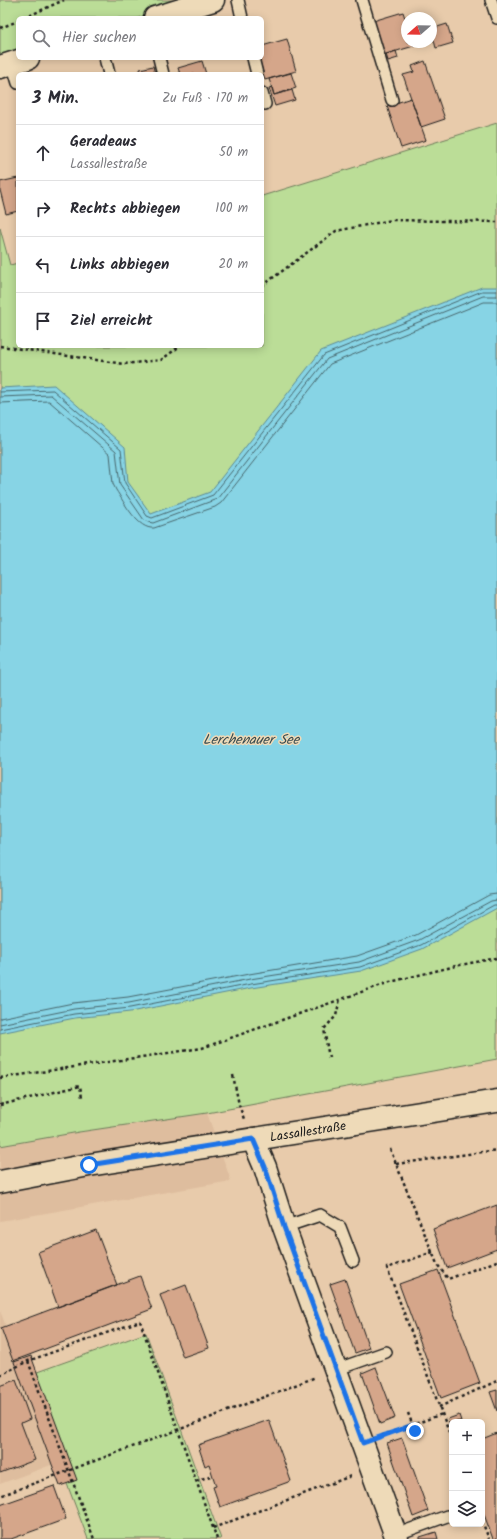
<!DOCTYPE html>
<html lang="de">
<meta charset="utf-8">
<style>
body{margin:0;font-family:Kalam,sans-serif;background:#f7f7f7;color:#2b2b33}
.controls{position:absolute;right:12px;bottom:12px;display:grid;overflow:hidden;border-radius:6px;box-shadow:0 2px 10px #0003}
.controls button{width:36px;height:36px;display:grid;place-items:center;padding:0;border:0;border-bottom:1px solid #e1e1e2;background:#fff;color:#2b2b33;font:20px sans-serif}
.compass{position:absolute;left:401px;top:12px;width:36px;height:36px;border-radius:50%;background:#fff;box-shadow:0 2px 10px #0003;rotate:250deg}
.stop{position:absolute;width:12px;height:12px;margin:-9px;border:3px solid #1a73e8;border-radius:50%;background:#fff}
.stop.end{background:#1a73e8;border-color:#fff;box-shadow:0 1px 4px #0008}
.list{margin:0;padding:0;list-style:none}
h2{display:flex;justify-content:space-between;align-items:center;height:52px;margin:0;padding:0 16px;font-size:17px}
h2 small{font-size:13px;font-weight:400;color:#7c7c81}
.list li{display:grid;grid-template-columns:26px 1fr auto;gap:12px;align-items:center;box-sizing:border-box;height:56px;padding:0 16px;border-top:1px solid #e1e1e2}
.list b{display:block;font-size:15px;white-space:nowrap}
.list p{margin:0;font-size:13px;white-space:nowrap;color:#7c7c81}
.list em{font-size:13px;font-style:normal;color:#7c7c81}
.icon{flex:none;width:22px;height:22px;fill:none;stroke:currentColor;stroke-width:2;stroke-linecap:round;stroke-linejoin:round}
.map{position:relative;flex:none;width:497px;height:1539px;overflow:hidden}
.search{position:absolute;background:#fff;box-shadow:0 2px 10px #0003;left:16px;top:16px;width:248px;height:44px;display:flex;align-items:center;gap:10px;box-sizing:border-box;padding:0 14px;border-radius:6px;color:#7c7c81;font-size:15px}
.panel{position:absolute;background:#fff;box-shadow:0 2px 10px #0003;left:16px;top:72px;width:248px;height:276px;border-radius:6px}
.map>svg:first-child{display:block}
.built{fill:#debd9e}
.green{fill:#bbdd97;stroke:#6c7c5a}
.water{fill:#87d4e5;stroke:#5c8a95}
.lines{fill:none;stroke-linecap:round;stroke-linejoin:round}
.shore{stroke:#47666c;stroke-width:1}
.building{fill:#d5a68a;stroke:#1c1c1c}
.service-casing{stroke:#1c1c1c;stroke-width:14}
.minor-casing{stroke:#1c1c1c;stroke-width:25}
.tertiary-casing{stroke:#1c1c1c;stroke-width:25}
.path{stroke:#1c1c1c;stroke-width:2.5;stroke-dasharray:3 3;stroke-linecap:butt}
.service{stroke:#eedab8;stroke-width:11}
.minor{stroke:#eedab8;stroke-width:22}
.tertiary{stroke:#eedab8;stroke-width:22}
.route{stroke:#1a73e8;stroke-width:5}
.labels{text-anchor:middle;stroke-width:3;stroke-linejoin:round;paint-order:stroke}
.street-label{font-size:13px;fill:#1c1c1c;stroke:#eedab8}
.water-label{font-size:14px;font-style:italic;fill:#374a4e;stroke:#eedab8}
</style>
<div class="map">
<svg width="497" height="1539" viewBox="0 0 497 1539">
<rect width="100%" height="100%" fill="#e8cbab"/>
<filter id="ink" filterUnits="userSpaceOnUse"><feTurbulence type="fractalNoise" baseFrequency=".025" numOctaves="2"/><feDisplacementMap in="SourceGraphic" scale="8" xChannelSelector="R" yChannelSelector="G"/><feConvolveMatrix kernelMatrix="1 2 1 2 8 2 1 2 1" color-interpolation-filters="sRGB"/></filter>
<g filter="url(#ink)">
<path class="built" d="M207,1113l24,68 -231,40v-75l79,-14z
M0,1311l59,151 -59,22z"/>
<path class="green" d="M0,0h193l-56,18h-119v38l-18,6z
M497,123v936l-290,54 -128,19 -79,14v-918l10,37 8,-2v83h244v-150z
M146,1333l75,206h-133l-62,-163z"/>
<path class="water" d="M482,287h15v621l-75,41 -61,22 -110,17 -121,24 -55,6 -75,15v-645l54,-3 71,62 3,35 23,32 59,-22 111,-141z"/>
<g class="lines">
<path class="shore" d="M0,392l53,-2 68,59 4,34 22,33 5,2 61,-23 111,-140 158,-64h15
M0,397l51,-2 65,56 4,34 24,35 4,2 5,1 64,-24 110,-140 156,-63h14
M0,403l49,-2 61,53 3,30 3,6c8,12 22,40 38,38l61,-21 6,-4 109,-139 154,-62h13
M0,1018l73,-15 55,-6 121,-23 108,-18 59,-21 73,-40 8,-1
M0,1024l74,-15 55,-6 121,-24 109,-17 60,-22 72,-39 6,-1
M0,1029l74,-15 56,-6 121,-24 109,-17 61,-22 73,-40h3"/>
</g>
<path class="building" d="M403,12l4,12v18h5l2,4 -31,9 -10,-34z
M447,24l6,19 -17,5 -5,-19z
M287,39l9,32 -31,9 -6,-22h3v-12z
M396,51l2,7 -10,3 -2,-7z
M202,61l4,13h-26l-2,-6z
M425,61l20,58 -24,8 -18,-52 11,-3 -2,-6z
M153,66l2,8h-14l-1,-5z
M291,73l5,15 -22,7 -5,-16z
M272,87l2,8 18,-5 3,10 -20,6 -6,-18z
M411,98l15,42 -25,8 -14,-42z
M18,178v33l-12,3 -6,-24v-8z
M497,1205v44l-50,19 -14,-39z
M96,1230l21,55 -59,22 -20,-55z
M438,1270l42,113 -39,15 -42,-114z
M140,1276l12,33 -139,52 -12,-33z
M345,1279l24,69 -14,5 -25,-69z
M186,1285l23,63 -26,9 -23,-62z
M31,1356l46,124 -17,6 -46,-124z
M376,1367l19,51 -15,6 -18,-51z
M16,1380l14,39 -9,4 14,37 -35,13v-87z
M497,1390v21l-7,-19z
M459,1415l2,6 -9,1v3l-2,1 -2,-7z
M269,1420l22,61 -71,26 -7,-20 3,-1 -7,-22 -4,2 -7,-21z
M497,1433v106h-4l-11,-30v-70z
M402,1438l26,73 -15,6 -26,-74z
M54,1486l12,33 -55,20h-11v-34z
M436,1532l2,7h-18v-2z"/>
<g class="lines">
<defs>
<path id="service" d="M238,0l4,18
M362,0l30,100
M491,0l6,18
M105,58l4,16
M159,58l4,16
M253,58l4,16
M12,63l6,20
M262,93l3,11
M284,1227l36,-12 20,12 13,34
M335,1370l51,-18
M395,1535l52,-19"/>
<path id="minor" d="M155,18l58,-18
M0,67l28,-9
M253,1139l12,28 19,60 113,312"/>
<g id="tertiary">
<path id="s1" d="M0,1182l89,-17 408,-64"/>
</g>
</defs>
<use href="#service" class="service-casing"/>
<use href="#minor" class="minor-casing"/>
<use href="#tertiary" class="tertiary-casing"/>
<path class="path" d="M24,18l40,-18
M0,28l18,-7
M262,286l74,-55 56,-11 105,2
M0,346l124,18 37,-4 19,-14
M329,1058l-5,-29 12,-13 4,-17
M233,1075l6,30 5,14
M0,1078l202,-30 188,-66 70,-17 37,-7
M0,1105l80,-19 2,11
M390,1149l47,115 11,15 49,-18
M396,1164l101,-14
M433,1252l-46,16 65,172
M28,1361l66,178
M0,1375l28,-14 112,-40 38,109 -178,66
M439,1407l58,-26
M408,1413l7,18
M382,1436l60,-22
M196,1481l17,-6
M482,1521l7,18
M213,1528l138,-52
M217,1539l-39,-109 138,-53"/>
<use href="#service" class="service"/>
<use href="#minor" class="minor"/>
<use href="#tertiary" class="tertiary"/>
</g>
</g>
<g class="lines" filter="url(#ink)">
<path class="route" d="M89,1165l164,-26 12,28 19,60 79,216 50,-18 2,6"/>
</g>
<g class="labels">
<g class="street-label">
<text dy="5" stroke="none"><textPath href="#s1" startOffset="312">Lassallestraße</textPath></text>
</g>
<g class="water-label">
<text x="251" y="744">Lerchenauer See</text>
</g>
</g>
</svg>
<div class="controls">
<button>+</button>
<button>−</button>
<button><svg class="icon" aria-label="layers" viewBox="0 0 24 24"><path d="M12 4l9 5-9 5-9-5zM3 14l9 5 9-5"/></svg></button>
</div>
<svg class="compass" viewBox="-18 -18 36 36"><path d="M0-13l5 13h-10z" fill="#e53935"/><path d="M0 13l5-13h-10z" fill="#7c7c81"/></svg>
<div class="stop" style="left:89px;top:1165px"></div>
<div class="stop end" style="left:415px;top:1431px"></div>
<div class="search"><svg class="icon" aria-label="search" viewBox="0 0 24 24"><circle cx="10" cy="10" r="6"/><path d="M15 15l6 6"/></svg>Hier suchen</div>
<section class="panel">
<h2>3 Min.<small>Zu Fuß · 170 m</small></h2>
<ul class="list">
<li><svg class="icon" aria-label="ahead" viewBox="0 0 24 24"><path d="M12 20V5M6 11l6-6 6 6"/></svg><div><b>Geradeaus</b><p>Lassallestraße</p></div><em>50 m</em></li>
<li><svg class="icon" aria-label="right" viewBox="0 0 24 24"><path d="M7 20v-9h11M14 6l5 5-5 5"/></svg><div><b>Rechts abbiegen</b></div><em>100 m</em></li>
<li><svg class="icon" aria-label="left" viewBox="0 0 24 24"><path d="M17 20v-9H6M10 6l-5 5 5 5"/></svg><div><b>Links abbiegen</b></div><em>20 m</em></li>
<li><svg class="icon" aria-label="arrive" viewBox="0 0 24 24"><path d="M6 21V4h12l-3 4 3 4H6"/></svg><div><b>Ziel erreicht</b></div></li>
</ul>
</section>
</div>
